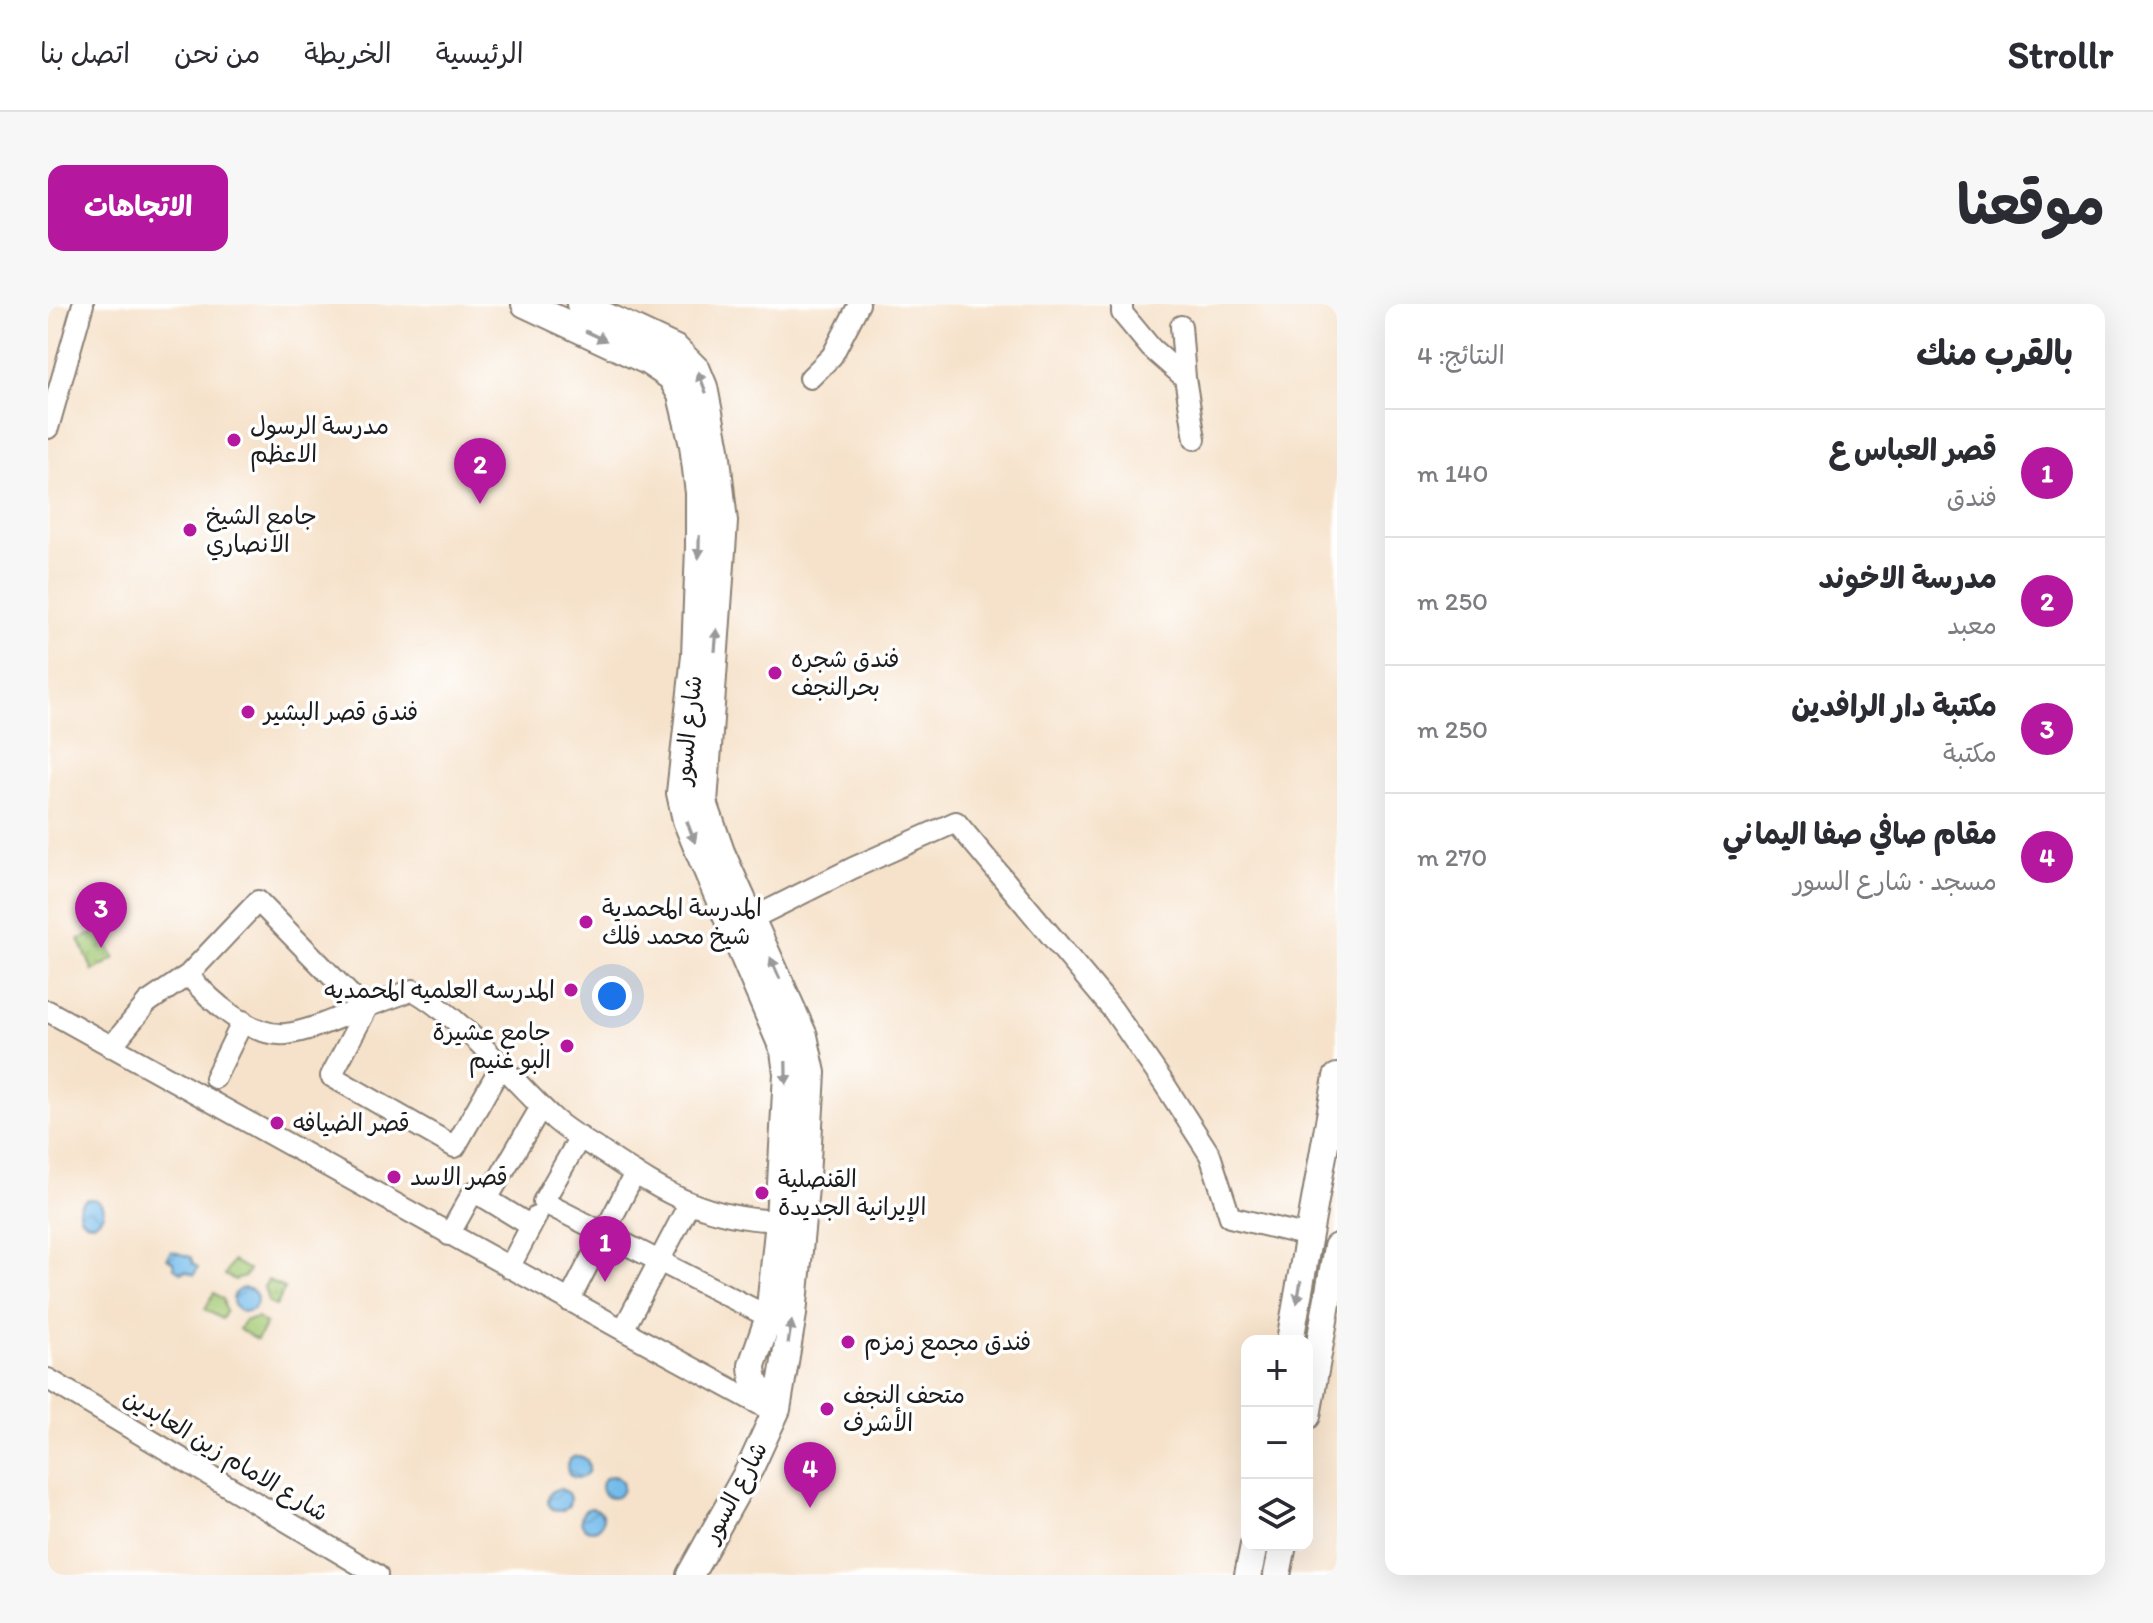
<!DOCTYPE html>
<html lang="ar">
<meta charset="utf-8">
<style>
body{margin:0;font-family:Itim,"Playpen Sans Arabic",sans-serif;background:#f7f7f7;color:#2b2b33;direction:rtl}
.controls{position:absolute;right:24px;bottom:24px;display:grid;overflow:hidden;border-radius:16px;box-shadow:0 8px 32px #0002}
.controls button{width:72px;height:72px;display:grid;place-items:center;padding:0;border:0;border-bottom:2px solid #e1e1e2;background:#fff;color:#2b2b33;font:40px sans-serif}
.you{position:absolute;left:564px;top:692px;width:28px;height:28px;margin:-20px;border:6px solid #fff;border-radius:50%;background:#1a73e8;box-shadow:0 0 0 12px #1a73e833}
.badge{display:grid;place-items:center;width:52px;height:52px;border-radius:50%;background:#b5179e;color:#fff;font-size:26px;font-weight:700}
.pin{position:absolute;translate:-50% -66px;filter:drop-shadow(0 2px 4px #0008)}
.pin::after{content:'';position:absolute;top:42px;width:28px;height:24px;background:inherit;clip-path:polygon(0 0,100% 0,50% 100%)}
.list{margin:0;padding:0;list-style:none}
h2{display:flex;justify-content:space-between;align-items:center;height:104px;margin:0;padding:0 32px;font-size:34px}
h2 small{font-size:26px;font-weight:400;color:#7c7c81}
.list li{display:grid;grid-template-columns:52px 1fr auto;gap:24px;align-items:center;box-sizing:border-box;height:128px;padding:0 32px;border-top:2px solid #e1e1e2}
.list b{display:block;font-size:30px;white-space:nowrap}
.list p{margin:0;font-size:26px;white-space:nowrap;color:#7c7c81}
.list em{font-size:26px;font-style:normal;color:#7c7c81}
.icon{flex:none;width:44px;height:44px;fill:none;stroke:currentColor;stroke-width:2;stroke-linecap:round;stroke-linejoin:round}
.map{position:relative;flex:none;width:1289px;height:1271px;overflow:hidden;direction:ltr;border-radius:16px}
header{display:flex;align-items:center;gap:48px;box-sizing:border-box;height:112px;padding:0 40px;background:#fff;border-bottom:2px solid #e1e1e2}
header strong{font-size:38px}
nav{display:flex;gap:44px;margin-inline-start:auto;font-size:28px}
.intro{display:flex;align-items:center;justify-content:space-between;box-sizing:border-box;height:192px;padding:0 48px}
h1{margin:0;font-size:56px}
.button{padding:20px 36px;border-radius:16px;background:#b5179e;color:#fff;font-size:28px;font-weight:700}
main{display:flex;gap:48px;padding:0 48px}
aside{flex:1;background:#fff;border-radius:16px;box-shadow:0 8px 32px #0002}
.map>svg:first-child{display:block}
.grass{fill:url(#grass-tufts);stroke:#607348;stroke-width:2}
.park{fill:url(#park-dots);stroke:#607348;stroke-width:2}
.water{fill:url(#water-waves);stroke:#486c84;stroke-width:2}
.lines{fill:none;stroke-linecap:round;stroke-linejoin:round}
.minor-casing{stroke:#897f73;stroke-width:24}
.major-casing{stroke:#897f73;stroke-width:30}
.minor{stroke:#fff;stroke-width:20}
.major{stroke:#fff;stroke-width:26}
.oneway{fill:#999}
.poi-dot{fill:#b5179e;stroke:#fff;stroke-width:3}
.labels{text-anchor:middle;stroke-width:7;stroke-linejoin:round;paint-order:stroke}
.poi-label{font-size:24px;fill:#1c1c1c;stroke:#fff;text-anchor:start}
.street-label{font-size:24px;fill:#1c1c1c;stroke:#fff}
</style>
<header>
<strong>Strollr</strong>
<nav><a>الرئيسية</a><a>الخريطة</a><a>من نحن</a><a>اتصل بنا</a></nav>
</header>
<div class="intro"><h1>موقعنا</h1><a class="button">الاتجاهات</a></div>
<main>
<aside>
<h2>بالقرب منك<small>النتائج: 4</small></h2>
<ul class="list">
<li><span class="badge">1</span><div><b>قصر العباس ع</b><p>فندق</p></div><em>140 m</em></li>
<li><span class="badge">2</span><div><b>مدرسة الاخوند</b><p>معبد</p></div><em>250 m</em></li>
<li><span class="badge">3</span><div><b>مكتبة دار الرافدين</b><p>مكتبة</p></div><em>250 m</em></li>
<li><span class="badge">4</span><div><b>مقام صافي صفا اليماني</b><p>مسجد · شارع السور</p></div><em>270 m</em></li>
</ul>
</aside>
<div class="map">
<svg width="1289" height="1271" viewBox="0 0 1289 1271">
<defs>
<pattern id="grass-tufts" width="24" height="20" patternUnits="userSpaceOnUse" patternTransform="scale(2)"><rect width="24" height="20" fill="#a4ca74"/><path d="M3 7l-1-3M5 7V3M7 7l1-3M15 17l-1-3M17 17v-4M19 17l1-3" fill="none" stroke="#8dad64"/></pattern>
<pattern id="park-dots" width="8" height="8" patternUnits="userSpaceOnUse" patternTransform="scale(2)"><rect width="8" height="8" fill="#a4ca74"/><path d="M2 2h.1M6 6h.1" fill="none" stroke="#8dad64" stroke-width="1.8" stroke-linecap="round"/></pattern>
<pattern id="water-waves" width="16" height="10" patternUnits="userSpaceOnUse" patternTransform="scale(2)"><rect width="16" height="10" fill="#73bbeb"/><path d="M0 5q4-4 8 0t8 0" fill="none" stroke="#63a0c9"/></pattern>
</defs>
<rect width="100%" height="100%" fill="#fff"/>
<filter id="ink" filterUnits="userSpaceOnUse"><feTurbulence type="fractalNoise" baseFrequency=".0125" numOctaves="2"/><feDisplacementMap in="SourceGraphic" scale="16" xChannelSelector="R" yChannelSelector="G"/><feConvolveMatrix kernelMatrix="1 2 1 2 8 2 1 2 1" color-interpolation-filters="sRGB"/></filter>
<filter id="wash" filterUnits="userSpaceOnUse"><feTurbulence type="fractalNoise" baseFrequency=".006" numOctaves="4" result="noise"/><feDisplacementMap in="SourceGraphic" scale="32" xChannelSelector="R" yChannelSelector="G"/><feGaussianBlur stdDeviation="1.8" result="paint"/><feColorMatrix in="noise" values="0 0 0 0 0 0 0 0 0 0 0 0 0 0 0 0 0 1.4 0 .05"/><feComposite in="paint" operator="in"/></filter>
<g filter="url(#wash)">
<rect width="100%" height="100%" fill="#f6e2ca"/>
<path class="grass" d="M185,957l16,9 -4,7 -10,3 -10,-5z
M220,976l17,9 -9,17 -8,-5 -4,-14z
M166,989l9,6 3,13 -4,7 -17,-10z
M209,1014l9,6 -9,16 -18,-11 5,-8z"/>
<path class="park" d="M51,628l16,26 -22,13 -14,-32z"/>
<path class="water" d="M31 907a12 12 0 1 1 24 0a12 12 0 1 1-24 0Z
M123,947l20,6 2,7 5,3 -4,8 -8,-4 -4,2 -8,-5 -1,-6 -6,-4z
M185 996a12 12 0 1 1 24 0a12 12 0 1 1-24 0Z
M519 1163a11 11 0 1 1 22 0a11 11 0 1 1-22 0Z
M553 1183a11 11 0 1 1 22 0a11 11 0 1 1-22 0Z
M500 1196a11 11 0 1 1 22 0a11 11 0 1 1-22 0Z
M533 1215a11 11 0 1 1 22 0a11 11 0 1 1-22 0Z"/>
</g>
<g filter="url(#ink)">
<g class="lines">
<defs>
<path id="minor" d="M1074,0v9l29,35 34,30 10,61
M1133,22l4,52
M762,74l22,-22 27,-52
M0,124l35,-124
M691,621l114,-57 103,-46 157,188 52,75 45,70 20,62 79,19
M140,671c22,25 61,62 98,59 25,-3 53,-17 77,-26
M320,702l-37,70 124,71 46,-81
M0,707l575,319
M63,743l36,-44 41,-28 70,-74 105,107 50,-18c55,32 94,86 140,128 15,14 34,24 51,35 64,43 106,68 186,68
M167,774l28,-57
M532,833l-37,65 226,115
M641,900l-66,126 149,81
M483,922l-44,-27 54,-92
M401,931l24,-43 14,7
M461,964l27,-51
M521,997l66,-128
M0,1075l329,196"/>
<path id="major" d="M477,0l122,57 24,16 10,18 12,50 6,48v54l-4,109 -15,137 6,27 11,27 87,204 3,22 -8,148 -10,96 -17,48c0,21 11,30 25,44
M532,0l96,45 21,21 7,17 12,62 8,73 -20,281 17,49 83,184 8,37 -6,104 -13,137 -16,95 -27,59 -60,107
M1242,1037l47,-264
M1259,1112l30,-169
M1200,1271l6,-30
M1229,1271l6,-30"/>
</defs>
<use href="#minor" class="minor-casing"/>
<use href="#major" class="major-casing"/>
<use href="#minor" class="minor"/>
<use href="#major" class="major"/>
</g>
<defs><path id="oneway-solid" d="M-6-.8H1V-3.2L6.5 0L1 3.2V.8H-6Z" transform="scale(2)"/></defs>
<g class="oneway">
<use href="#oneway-solid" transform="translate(548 32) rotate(25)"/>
<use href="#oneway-solid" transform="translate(654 78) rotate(-111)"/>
<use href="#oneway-solid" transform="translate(651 243) rotate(91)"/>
<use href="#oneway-solid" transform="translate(668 336) rotate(-85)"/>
<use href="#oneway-solid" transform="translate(643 528) rotate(69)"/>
<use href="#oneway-solid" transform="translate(727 664) rotate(-114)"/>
<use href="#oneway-solid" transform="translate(738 769) rotate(89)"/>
<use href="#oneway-solid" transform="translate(1251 988) rotate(100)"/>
<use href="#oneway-solid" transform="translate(742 1028) rotate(-81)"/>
</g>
</g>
<g class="poi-dot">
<circle cx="186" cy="136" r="8"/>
<circle cx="142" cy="226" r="8"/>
<circle cx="727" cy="369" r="8"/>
<circle cx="200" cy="408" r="8"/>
<circle cx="538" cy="618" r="8"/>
<circle cx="523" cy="686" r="8"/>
<circle cx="519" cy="742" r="8"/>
<circle cx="229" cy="819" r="8"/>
<circle cx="346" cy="873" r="8"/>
<circle cx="714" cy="889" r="8"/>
<circle cx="800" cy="1038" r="8"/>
<circle cx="779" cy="1105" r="8"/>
</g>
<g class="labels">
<g class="poi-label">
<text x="202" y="130">مدرسة الرسول<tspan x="202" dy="28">الاعظم</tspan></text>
<text x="158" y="220">جامع الشيخ<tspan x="158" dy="28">الانصاري</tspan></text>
<text x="743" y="363">فندق شجره<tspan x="743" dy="28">بحرالنجف</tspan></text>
<text x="216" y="416">فندق قصر البشير</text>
<text x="554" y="612">المدرسة المحمدية<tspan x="554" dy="28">شيخ محمد فلك</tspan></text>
<text x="507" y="694" text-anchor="end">المدرسه العلمیه المحمدیه</text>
<text x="503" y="736" text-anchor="end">جامع عشيرة<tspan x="503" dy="28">البو غنيم</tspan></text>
<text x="245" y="827">قصر الضيافه</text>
<text x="362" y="881">قصر الاسد</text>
<text x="730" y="883">القنصلية<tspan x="730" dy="28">الإيرانية الجديدة</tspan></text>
<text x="816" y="1046">فندق مجمع زمزم</text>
<text x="795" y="1099">متحف النجف<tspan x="795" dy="28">الأشرف</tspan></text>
</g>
<g class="street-label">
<text transform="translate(640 426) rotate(-84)" y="8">شارع السور</text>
<text transform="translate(178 1151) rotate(31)" y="8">شارع الامام زين العابدين</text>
<text transform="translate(687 1188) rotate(-62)" y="8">شارع السور</text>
</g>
</g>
</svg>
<div class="controls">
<button>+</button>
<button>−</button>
<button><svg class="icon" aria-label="layers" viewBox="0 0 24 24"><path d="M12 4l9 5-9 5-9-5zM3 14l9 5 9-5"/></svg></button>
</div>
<div class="you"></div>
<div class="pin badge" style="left:557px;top:978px">1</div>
<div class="pin badge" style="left:432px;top:200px">2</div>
<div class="pin badge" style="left:53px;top:644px">3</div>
<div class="pin badge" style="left:762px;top:1204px">4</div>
</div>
</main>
